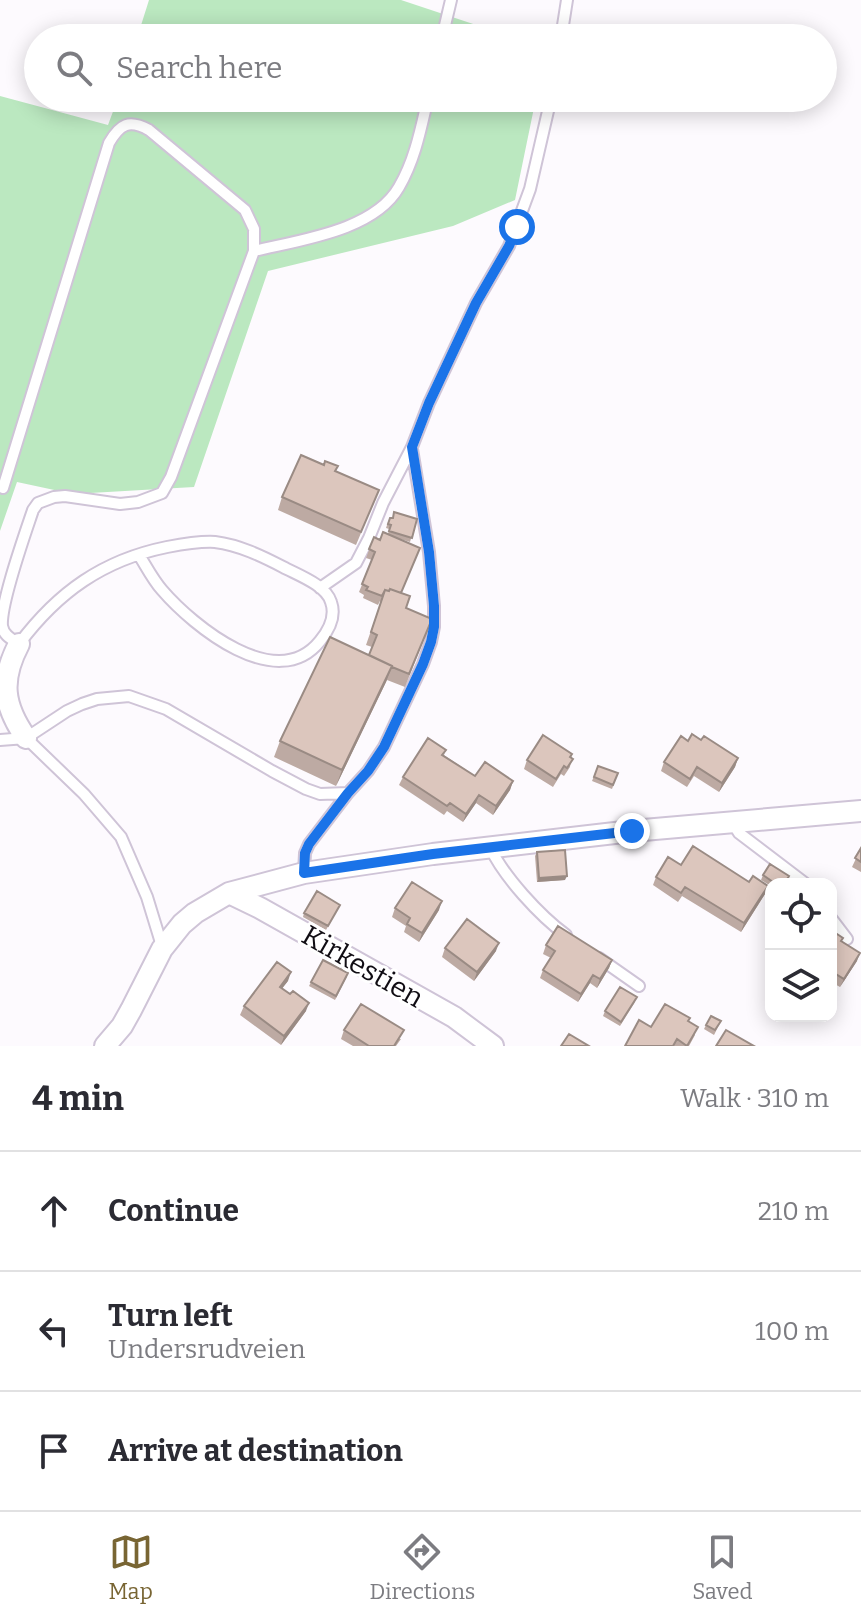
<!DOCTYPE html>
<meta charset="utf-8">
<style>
body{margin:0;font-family:Bitter,serif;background:#f7f7f7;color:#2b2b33}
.controls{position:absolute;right:24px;bottom:24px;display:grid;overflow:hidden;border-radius:16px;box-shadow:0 4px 20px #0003}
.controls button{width:72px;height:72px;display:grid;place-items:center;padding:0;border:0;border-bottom:2px solid #e1e1e2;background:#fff;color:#2b2b33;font:40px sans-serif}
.stop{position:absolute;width:24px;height:24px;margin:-18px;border:6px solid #1a73e8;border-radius:50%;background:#fff}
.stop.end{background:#1a73e8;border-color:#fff;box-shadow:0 2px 8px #0008}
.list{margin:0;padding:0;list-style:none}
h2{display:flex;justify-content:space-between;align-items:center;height:104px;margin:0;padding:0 32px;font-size:34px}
h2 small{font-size:26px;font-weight:400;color:#7c7c81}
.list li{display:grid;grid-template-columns:52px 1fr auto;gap:24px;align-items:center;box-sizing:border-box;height:120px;padding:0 32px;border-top:2px solid #e1e1e2}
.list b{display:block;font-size:30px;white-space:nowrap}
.list p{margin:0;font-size:26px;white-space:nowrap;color:#7c7c81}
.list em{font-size:26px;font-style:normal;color:#7c7c81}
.icon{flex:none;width:44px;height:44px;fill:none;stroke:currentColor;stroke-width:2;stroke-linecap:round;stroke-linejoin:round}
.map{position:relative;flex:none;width:861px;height:1046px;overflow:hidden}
.search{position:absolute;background:#fff;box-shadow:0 4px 20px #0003;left:24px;right:24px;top:24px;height:88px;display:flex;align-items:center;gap:20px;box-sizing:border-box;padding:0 28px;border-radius:44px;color:#7c7c81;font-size:30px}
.sheet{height:464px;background:#fff}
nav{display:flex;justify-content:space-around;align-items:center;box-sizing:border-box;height:112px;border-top:2px solid #e1e1e2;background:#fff;font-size:22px;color:#7c7c81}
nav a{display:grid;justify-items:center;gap:4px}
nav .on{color:#786533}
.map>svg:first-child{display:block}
.green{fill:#bbe8c0}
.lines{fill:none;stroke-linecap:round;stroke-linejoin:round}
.lane-casing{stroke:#cfc4d7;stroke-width:14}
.street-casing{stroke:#cfc4d7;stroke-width:24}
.lane{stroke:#fff;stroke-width:10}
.street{stroke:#fff;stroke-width:20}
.wall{fill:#bdaaa3}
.shaded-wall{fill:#9a8b84}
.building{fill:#dcc6bd;stroke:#9a8b84;stroke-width:2}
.route{stroke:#1a73e8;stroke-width:10}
.labels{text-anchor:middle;stroke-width:6;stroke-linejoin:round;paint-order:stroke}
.street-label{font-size:28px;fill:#100d13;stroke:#fff}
</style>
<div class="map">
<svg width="861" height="1046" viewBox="0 0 861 1046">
<rect width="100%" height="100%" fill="#fdfafe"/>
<path class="green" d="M149,0h252l114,38h-378z
M0,96l108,29 10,-27h418l-21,102 -62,26 -185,45 -74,216 -121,7 -56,-12 -17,49z"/>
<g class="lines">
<defs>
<path id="lane" d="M442,38l9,-38
M561,38l6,-38
M254,251c45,-11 120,-20 145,-64 16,-27 22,-59 29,-89
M3,488l106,-345c11,-19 20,-24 40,-13l96,80 9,19v22l-83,226 -9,16 -24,9 -18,2 -55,-8 -11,1 -16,6 -5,7c-8,24 -33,94 -31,116 2,10 10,13 17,18 39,-52 84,-84 148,-97 16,-3 32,-6 48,-5 24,3 47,14 68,25 15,8 43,18 48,35 5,14 -2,28 -11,39 -43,54 -127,-15 -158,-51 -9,-10 -16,-24 -23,-35
M320,588l36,-25 13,-25 14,-35 29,-56 17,-44 47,-100 33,-57 21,-57 21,-91
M26,738l41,-27 15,-7 15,-5 32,-3 37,13 106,62 34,18 14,5 28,-1
M26,738l58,56 37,43 26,60 15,49
M0,740l26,-2
M732,822l7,11 67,51
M490,847c13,29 50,69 76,88
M304,873l1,-20 4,-9 39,-51 20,-22 16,-24 39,-83 8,-22 3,-15v-21l-5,-54 -17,-103
M831,918l16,21
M599,958l40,28"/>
<path id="street" d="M19,644c-19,36 -16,61 7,94
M229,893l31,15 194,109 39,29
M105,1046l17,-20 9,-16 31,-61 20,-25 13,-11 34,-20 75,-20 129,-19 199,-23 229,-20"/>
</defs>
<use href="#lane" class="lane-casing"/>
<use href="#street" class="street-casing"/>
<use href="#lane" class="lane"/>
<use href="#street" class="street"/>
</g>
<path class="wall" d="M336,471l43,19 -23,55 -78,-35 4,-13z
M417,519l-7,23 -13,-4 4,55 5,15 26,11 -27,68 -18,-7 -51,106 -62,-29 6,-16 89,-86 3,-8 -6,-2 15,-43 -1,-1 -2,4 -15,-7 1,-3 -5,-3 13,-32 -6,-2 8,-21 6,3 8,-6 1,-5 -3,-1 2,-6z
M701,740l37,18 -3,9 -16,25 -25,-16 -7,11 -26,-16 3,-9 24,-21z
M446,750l-2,5 31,21 38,5 -3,9 -17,25 -17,-12 -13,19 -16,-11 -3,4 -45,-30 4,-8z
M572,754l-2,13 -6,9 -3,-2 -8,13 -29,-18 3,-9z
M598,766l20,7 -6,16 -20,-8z
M861,848v24l-9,-5z
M537,852l28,28 -28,2 -2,-26z
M681,865l68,17 19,4 -3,8 -24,38 -59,-36 -4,6 -25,-17 3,-8z
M763,875l26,1 -4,8h-14v2l-10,-6z
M395,908l44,2 -20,32 -15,-10 2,-6 -14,-9z
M338,909l-12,21 -23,-13 1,-4z
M831,930l26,31 -17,26 -9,-5z
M546,945l66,15 -3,8 -12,20 -7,-5 -12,19 -38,-24 3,-8 8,-12 -8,-4z
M445,948l51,3 -22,30 -32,-24z
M347,977l-12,23 -26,-14 2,-4z
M288,981l-6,7 24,23 -25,34 -41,-30 4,-9z
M635,1002l-15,24 -17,-10 2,-5z
M688,1021l7,14 -6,11h-64l26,-19z
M721,1021l-7,14 -10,-6 2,-4z
M344,1030l57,9 -5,7h-43l-12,-7z"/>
<path class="shaded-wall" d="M392,666l-6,16 -50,104 6,-16z
M738,758l-3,9 -16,25 3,-9z
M513,781l-3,9 -17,25 3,-9z
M479,795l-3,8 -13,19 3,-8z
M567,876l-2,4 -28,2 2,-4z
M768,886l-3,8 -24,38 3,-9z
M442,901l-3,9 -20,32 3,-9z
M499,943l-3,8 -22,30 3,-9z
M860,953l-3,8 -17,26 4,-8z
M612,960l-3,8 -12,20 3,-9z
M291,972l-3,9 -11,14 3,-8z
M593,975l-3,8 -12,19 3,-8z
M309,1003l-3,8 -25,34 3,-9z"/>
<path class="building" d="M301,455l23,10 1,-4 13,5 -3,5 44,19 -18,42 -79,-35z
M394,512l23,7 -5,19 -23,-7 2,-6 -3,-1 2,-6h3z
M383,532l37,16 -19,45 -11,-4 -1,2 -4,-1 -3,6 -16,-6 2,-3 -6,-3 13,-32 -6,-3 5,-12 6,3z
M390,589l20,7 -4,12 26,11 -23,55 -17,-7v-1l-23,-11 8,-20 -6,-3 14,-42 4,1z
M330,637l62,29 -50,104 -62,-29z
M692,734l9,6 3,-4 34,22 -16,25 -25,-16 -7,12 -26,-17 17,-26 7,5z
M543,735l29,19 -2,3 3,2 -6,9 -3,-2 -8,13 -29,-19z
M428,738l18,12 -4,5 33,21 10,-14 28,19 -17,25 -17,-11 -13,19 -16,-11 -3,3 -44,-29z
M598,766l20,7 -5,12 -19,-8z
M693,846l56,36 4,-6 15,10 -24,37 -59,-36 -4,6 -25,-16 12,-20 13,8z
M861,848v14l-6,-4z
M565,850l2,26 -28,2 -2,-26z
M770,864l19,12 -5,8h-8l-13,-9z
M412,882l30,19 -20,32 -15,-9 3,-6 -15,-10z
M317,891l23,14 -12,21 -24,-13z
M467,919l32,24 -22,29 -32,-24z
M558,926l54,34 -12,19 -7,-4 -12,19 -38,-24 12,-19 -9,-6z
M831,930l12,8 -2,3 19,12 -16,26 -13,-8z
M323,960l25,13 -12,23 -25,-14z
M277,962l14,10 -11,15 10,7 3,-3 16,12 -25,33 -40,-30z
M620,987l17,10 -16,25 -16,-11z
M361,1004l43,26 -10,16h-25l-25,-16z
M665,1004l25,14 -2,3 10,6 -11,19 -10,-7 -4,7h-48l14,-26 12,7z
M711,1016l10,5 -6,9 -9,-5z
M726,1030l28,16h-38z
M569,1034l20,12h-28z"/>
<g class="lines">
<path class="route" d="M517,227l-8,19 -33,57 -47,100 -17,44 17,105 5,54v21l-3,15 -8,22 -39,83 -16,24 -20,22 -39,51 -4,9 -1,20 129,-19 199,-23"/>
</g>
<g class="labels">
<g class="street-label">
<text transform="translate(363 966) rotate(30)" y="10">Kirkestien</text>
</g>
</g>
</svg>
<div class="controls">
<button><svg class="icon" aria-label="locate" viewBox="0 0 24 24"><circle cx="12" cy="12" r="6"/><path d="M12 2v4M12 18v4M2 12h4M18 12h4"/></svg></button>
<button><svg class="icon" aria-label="layers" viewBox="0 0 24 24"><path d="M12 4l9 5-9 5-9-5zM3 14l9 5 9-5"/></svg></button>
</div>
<div class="stop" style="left:517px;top:227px"></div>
<div class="stop end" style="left:632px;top:831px"></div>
<div class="search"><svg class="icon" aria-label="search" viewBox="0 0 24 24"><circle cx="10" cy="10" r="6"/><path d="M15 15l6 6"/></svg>Search here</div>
</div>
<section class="sheet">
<h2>4 min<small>Walk · 310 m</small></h2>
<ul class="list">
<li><svg class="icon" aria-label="ahead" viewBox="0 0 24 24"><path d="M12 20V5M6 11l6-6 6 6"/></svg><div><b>Continue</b></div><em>210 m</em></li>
<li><svg class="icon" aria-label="left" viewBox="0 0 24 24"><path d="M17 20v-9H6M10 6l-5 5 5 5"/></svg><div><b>Turn left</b><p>Undersrudveien</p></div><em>100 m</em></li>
<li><svg class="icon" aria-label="arrive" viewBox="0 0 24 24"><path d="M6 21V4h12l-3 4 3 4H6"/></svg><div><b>Arrive at destination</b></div></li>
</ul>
</section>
<nav>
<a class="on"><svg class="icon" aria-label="map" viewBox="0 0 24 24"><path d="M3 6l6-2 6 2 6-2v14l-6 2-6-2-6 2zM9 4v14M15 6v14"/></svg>Map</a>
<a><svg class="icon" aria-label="directions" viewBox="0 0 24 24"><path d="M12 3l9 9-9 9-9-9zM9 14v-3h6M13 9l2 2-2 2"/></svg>Directions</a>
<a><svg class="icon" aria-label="saved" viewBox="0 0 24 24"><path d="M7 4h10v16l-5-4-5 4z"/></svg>Saved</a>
</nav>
